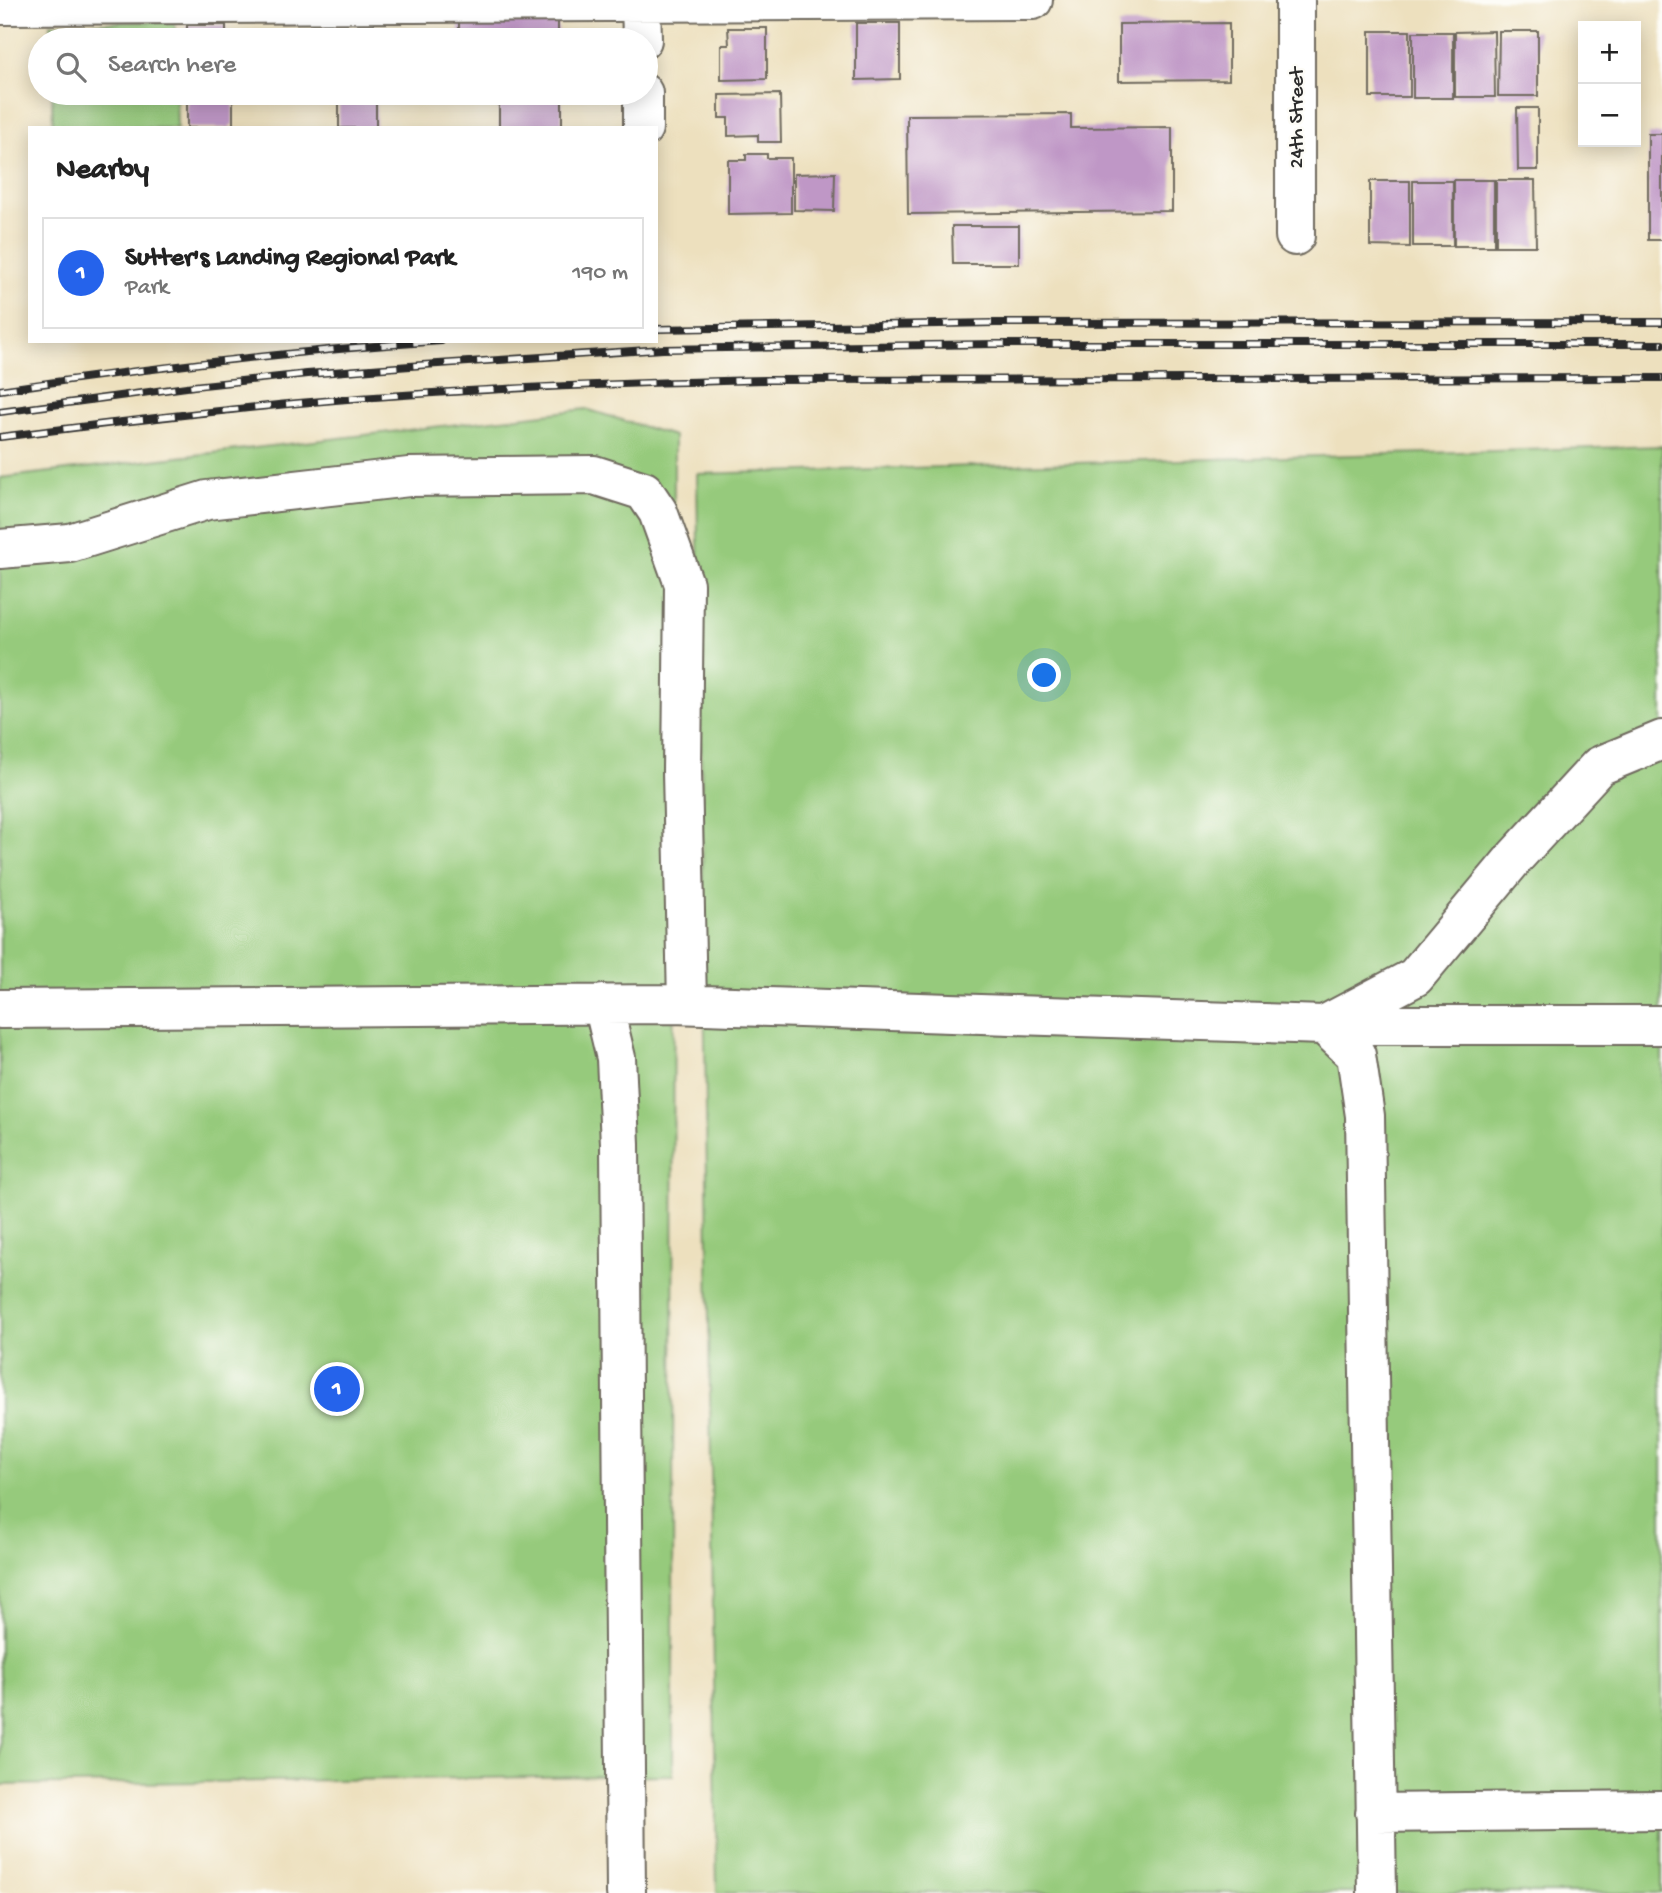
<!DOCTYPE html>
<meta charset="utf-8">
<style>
body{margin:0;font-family:"Gochi Hand",sans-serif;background:#f2f2f2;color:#222}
.controls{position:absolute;right:21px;top:21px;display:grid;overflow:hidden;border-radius:0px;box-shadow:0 4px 18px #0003}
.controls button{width:63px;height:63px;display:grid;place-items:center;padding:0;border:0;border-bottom:2px solid #e0e0e0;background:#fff;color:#222;font:35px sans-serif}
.you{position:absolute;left:1045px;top:676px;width:24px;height:24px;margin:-18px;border:5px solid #fff;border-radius:50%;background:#1a73e8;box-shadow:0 0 0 10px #1a73e833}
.badge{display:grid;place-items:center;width:46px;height:46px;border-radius:50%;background:#2563eb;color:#fff;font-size:23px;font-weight:700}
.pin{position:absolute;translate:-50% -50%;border:4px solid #fff;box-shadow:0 2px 7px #0006}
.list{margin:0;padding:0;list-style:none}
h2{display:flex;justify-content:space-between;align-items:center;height:91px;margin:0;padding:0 28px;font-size:30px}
h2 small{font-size:23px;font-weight:400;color:#767676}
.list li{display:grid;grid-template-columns:46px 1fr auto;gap:21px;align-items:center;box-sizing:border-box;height:112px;margin:0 14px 14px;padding:0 14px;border:2px solid #e0e0e0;border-radius:0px}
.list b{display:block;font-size:26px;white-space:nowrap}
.list p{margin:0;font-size:23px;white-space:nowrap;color:#767676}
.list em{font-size:23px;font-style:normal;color:#767676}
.icon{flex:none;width:38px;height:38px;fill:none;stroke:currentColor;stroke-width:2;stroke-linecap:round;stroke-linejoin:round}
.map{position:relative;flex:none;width:1662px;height:1893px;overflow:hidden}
.search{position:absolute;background:#fff;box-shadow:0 4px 18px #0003;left:28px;top:28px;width:630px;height:77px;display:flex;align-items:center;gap:18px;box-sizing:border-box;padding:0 24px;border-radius:38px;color:#767676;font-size:26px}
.panel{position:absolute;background:#fff;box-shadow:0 4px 18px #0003;left:28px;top:126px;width:630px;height:217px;border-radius:0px}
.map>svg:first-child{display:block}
.green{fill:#96ca7b;stroke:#607a53;stroke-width:2}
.building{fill:#bf97c6}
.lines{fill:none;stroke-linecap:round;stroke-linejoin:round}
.minor-casing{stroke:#6f6a5e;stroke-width:42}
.minor{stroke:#fff;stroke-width:38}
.rail-casing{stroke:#2b2b2b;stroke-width:8}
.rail{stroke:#fdfcf7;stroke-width:5;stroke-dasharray:16;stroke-linecap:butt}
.labels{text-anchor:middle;stroke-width:5;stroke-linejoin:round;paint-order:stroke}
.street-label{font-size:21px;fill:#2b2b2b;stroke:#fdfcf7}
</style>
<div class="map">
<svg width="1662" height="1893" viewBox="0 0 1662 1893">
<rect width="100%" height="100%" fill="#fdfcf7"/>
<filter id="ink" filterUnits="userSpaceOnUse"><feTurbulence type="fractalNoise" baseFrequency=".0143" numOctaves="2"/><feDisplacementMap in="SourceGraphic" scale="14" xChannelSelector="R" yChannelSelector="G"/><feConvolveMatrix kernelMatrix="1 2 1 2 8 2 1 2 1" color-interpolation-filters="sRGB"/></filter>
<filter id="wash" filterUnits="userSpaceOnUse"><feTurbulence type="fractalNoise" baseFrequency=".00686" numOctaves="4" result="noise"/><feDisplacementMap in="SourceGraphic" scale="28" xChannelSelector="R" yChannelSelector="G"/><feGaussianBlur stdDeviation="1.57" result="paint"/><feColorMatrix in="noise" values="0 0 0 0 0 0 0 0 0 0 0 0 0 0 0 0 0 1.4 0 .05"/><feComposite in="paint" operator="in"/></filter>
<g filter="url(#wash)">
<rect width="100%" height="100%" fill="#ede0be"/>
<path class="green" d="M175,21v19h-124l-1,-16z
M52,93h124l1,35h-124z
M586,409l88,27 -1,1339 -673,10v-1307z
M1662,446v1447h-945l-20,-1419z"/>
<g id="blocks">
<path class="building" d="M459,22h99v18h-99z
M856,23h44v56l-44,1z
M1229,23v57l-110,1v-57z
M187,25h39v15h-39z
M728,28h39v51l-46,1v-35h8z
M1370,31h40v66h-40z
M1494,31l1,66h-40v-65z
M1499,31h39v65h-40z
M1413,32h40v66h-40z
M187,93h46v32h-3v3h-43z
M339,93h37v35h-37z
M499,93h63v35h-63z
M780,94l1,48h-23v-7l-30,1v-18h-9v-23z
M1517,108h21v62h-20z
M1071,114v14l101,-1v84l-264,3 -1,-99z
M1648,134h14v106h-14z
M746,154h21v4h24v55l-63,1v-54h18z
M835,173l-1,38 -40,-1v-36z
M1454,180h40v66h-40z
M1496,180h39l1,66h-40z
M1370,181h40v66l-40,-1z
M1413,181h40v65h-40z
M952,226h67v38h-66z"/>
</g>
</g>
<g filter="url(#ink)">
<use href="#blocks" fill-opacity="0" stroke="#6f6a5e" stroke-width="2"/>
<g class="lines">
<defs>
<path id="minor" d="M641,0l1,40
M1295,0v236
M0,5l1033,-5
M643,93v35
M0,549l70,-6 137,-43 202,-23 185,-2 50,16 14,21 26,72 -2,187 5,233
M1662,740l-63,26 -83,90 -101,121 -91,48h338
M603,1004l13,54 4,86 6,749
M0,1009l673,-5 651,21 32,30 9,61 12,777
M1375,1813l287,-3"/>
</defs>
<use href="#minor" class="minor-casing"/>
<use href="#minor" class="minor"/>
<defs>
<path id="rail" d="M656,329l339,-6 667,-1
M0,390c146,-22 294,-39 441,-49
M0,412l194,-26 113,-12 116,-9 240,-16 332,-5h667
M0,437c103,-13 207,-26 311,-35 151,-13 303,-19 455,-22l896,-2"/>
</defs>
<use href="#rail" class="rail-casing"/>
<use href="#rail" class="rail"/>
</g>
</g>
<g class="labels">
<g class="street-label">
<text transform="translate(1295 118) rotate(-90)" y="7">24th Street</text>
</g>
</g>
</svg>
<div class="controls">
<button>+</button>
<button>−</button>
</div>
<div class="you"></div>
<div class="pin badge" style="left:337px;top:1389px">1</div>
<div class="search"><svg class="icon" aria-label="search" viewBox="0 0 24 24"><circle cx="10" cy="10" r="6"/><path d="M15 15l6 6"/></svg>Search here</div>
<section class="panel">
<h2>Nearby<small></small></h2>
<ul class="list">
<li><span class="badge">1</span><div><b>Sutter's Landing Regional Park</b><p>Park</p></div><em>190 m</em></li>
</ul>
</section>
</div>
